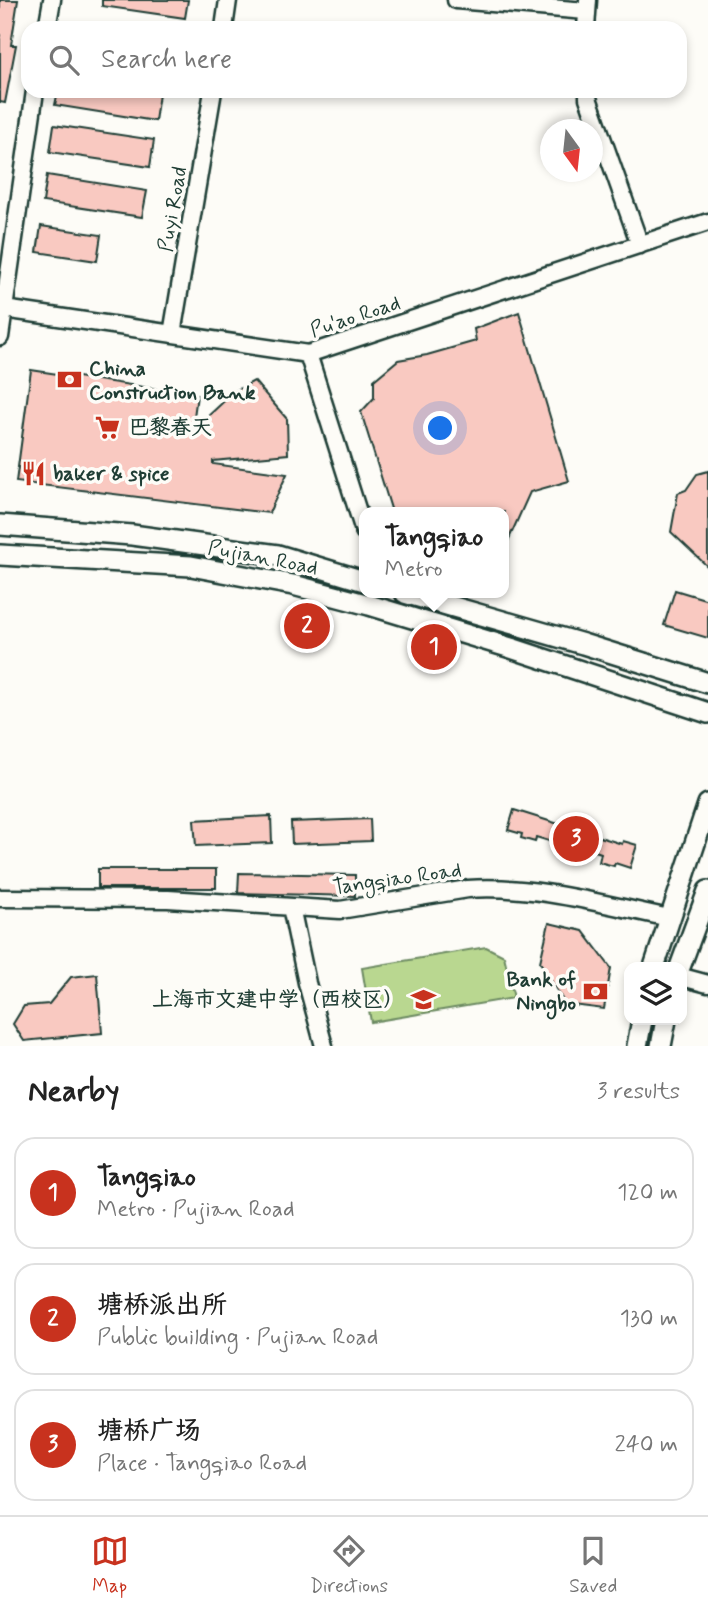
<!DOCTYPE html>
<meta charset="utf-8">
<style>
body{margin:0;font-family:Mynerve,"LXGW WenKai TC",sans-serif;background:#f2f2f2;color:#222}
.controls{position:absolute;right:21px;bottom:21px;display:grid;overflow:hidden;border-radius:14px;box-shadow:0 4px 10px #0003}
.controls button{width:63px;height:63px;display:grid;place-items:center;padding:0;border:0;border-bottom:2px solid #e0e0e0;background:#fff;color:#222;font:35px sans-serif}
.compass{position:absolute;left:540px;top:119px;width:63px;height:63px;border-radius:50%;background:#fff;box-shadow:0 4px 10px #0003;rotate:165deg}
.you{position:absolute;left:441px;top:429px;width:24px;height:24px;margin:-18px;border:5px solid #fff;border-radius:50%;background:#1a73e8;box-shadow:0 0 0 10px #1a73e833}
.badge{display:grid;place-items:center;width:46px;height:46px;border-radius:50%;background:#c8321e;color:#fff;font-size:23px;font-weight:700}
.pin{position:absolute;translate:-50% -50%;border:4px solid #fff;box-shadow:0 2px 7px #0006}
.popup{position:absolute;left:359px;top:507px;width:150px;height:91px;box-sizing:border-box;display:grid;place-content:center;border-radius:14px;background:#fff;filter:drop-shadow(0 2px 5px #0005);font-size:23px;white-space:nowrap;color:#767676}
.popup b{font-size:26px;color:#222}
.popup::after{content:'';position:absolute;left:50%;top:100%;margin-left:-14px;border:14px solid transparent;border-top-color:#fff}
.list{margin:0;padding:0;list-style:none}
h2{display:flex;justify-content:space-between;align-items:center;height:91px;margin:0;padding:0 28px;font-size:30px}
h2 small{font-size:23px;font-weight:400;color:#767676}
.list li{display:grid;grid-template-columns:46px 1fr auto;gap:21px;align-items:center;box-sizing:border-box;height:112px;margin:0 14px 14px;padding:0 14px;border:2px solid #e0e0e0;border-radius:21px}
.list b{display:block;font-size:26px;white-space:nowrap}
.list p{margin:0;font-size:23px;white-space:nowrap;color:#767676}
.list em{font-size:23px;font-style:normal;color:#767676}
.icon{flex:none;width:38px;height:38px;fill:none;stroke:currentColor;stroke-width:2;stroke-linecap:round;stroke-linejoin:round}
.map{position:relative;flex:none;width:708px;height:1046px;overflow:hidden}
.search{position:absolute;background:#fff;box-shadow:0 4px 10px #0003;left:21px;right:21px;top:21px;height:77px;display:flex;align-items:center;gap:18px;box-sizing:border-box;padding:0 24px;border-radius:21px;color:#767676;font-size:26px}
.sheet{height:469px;background:#fff}
nav{display:flex;justify-content:space-around;align-items:center;box-sizing:border-box;height:98px;border-top:2px solid #e0e0e0;background:#fff;font-size:19px;color:#767676}
nav a{display:grid;justify-items:center;gap:4px}
nav .on{color:#c8321e}
.map>svg:first-child{display:block}
.garden{fill:#b9d790;stroke:#6c8a62;stroke-width:2}
.building{fill:#f9c9c1;stroke:#1f3d34;stroke-width:2}
.lines{fill:none;stroke-linecap:round;stroke-linejoin:round}
.minor-casing{stroke:#1f3d34;stroke-width:21}
.major-casing{stroke:#1f3d34;stroke-width:24}
.minor{stroke:#fdfcf7;stroke-width:16}
.major{stroke:#fdfcf7;stroke-width:19}
.labels{text-anchor:middle;stroke-width:7;stroke-linejoin:round;paint-order:stroke}
.street-label{font-size:21px;fill:#1f3d34;stroke:#fdfcf7}
.poi-label{font-size:21px;font-weight:bold;fill:#1f3d34;stroke:#fdfcf7;text-anchor:start}
</style>
<div class="map">
<svg width="708" height="1046" viewBox="0 0 708 1046">
<rect width="100%" height="100%" fill="#fdfcf7"/>
<filter id="ink" filterUnits="userSpaceOnUse"><feTurbulence type="fractalNoise" baseFrequency=".0143" numOctaves="2"/><feDisplacementMap in="SourceGraphic" scale="14" xChannelSelector="R" yChannelSelector="G"/><feConvolveMatrix kernelMatrix="1 2 1 2 8 2 1 2 1" color-interpolation-filters="sRGB"/></filter>
<g filter="url(#ink)">
<path class="garden" d="M486,947l18,9 10,42 -143,24 -9,-54z"/>
<path class="building" d="M0,0h18l-7,45h5l-11,58 -5,-1z
M102,0h86l-3,18 -83,-12z
M58,91h80l21,3 -4,27 -100,-16z
M54,125l100,15 -4,27 -100,-15z
M47,175l100,16 -5,26 -99,-15z
M41,226l60,9 -4,26 -60,-9z
M519,312l50,169 -39,11 -26,58v-38h-112l-31,-100 13,-14v-18l24,-20 29,-5 49,-14 -2,-12z
M31,370l166,25 -5,36 43,-40 19,-10 33,38 1,35 -75,7v3l74,10 -18,39 -253,-31z
M708,471v96l-37,-35 7,-39 8,-3 11,-16z
M675,590l33,10v38l-44,-13z
M514,810l108,34 1,-3 14,4 -7,23 -15,-5 -1,3 -15,-4 2,-9 -21,-7 -2,6 -9,-2 -1,3 -10,-3 1,-6 -23,-7 -1,5 -14,-4 1,-4 -14,-4z
M271,816l1,27 -76,3 -2,-26z
M370,819l1,22 -79,3 -1,-22z
M98,869h118v19h-118z
M239,873l116,2v21l-117,-3z
M549,923l34,8 28,37 -7,41 -39,-5 -25,-42z
M97,974l5,59 -78,8 -11,-17 11,-18 25,-2 22,-27z"/>
<g class="lines">
<defs>
<path id="minor" d="M456,0l130,11
M47,28l5,-28
M224,28l4,-28
M586,28l2,-28
M588,91v7l52,147
M4,309l304,45 400,-132
M172,334l41,-243
M0,337l35,-246
M308,354l56,177
M0,898l168,1 172,11 128,-21c64,-5 139,16 202,29
M291,907l16,76 17,63
M682,977l26,7"/>
<path id="major" d="M0,525l132,10 146,20 86,26
M0,555l191,11 102,19 76,20 142,43 197,65
M405,593l178,51 125,39
M654,967l54,-163
M680,967l28,-76
M637,1046l5,-26
M661,1046l5,-26"/>
</defs>
<use href="#minor" class="minor-casing"/>
<use href="#major" class="major-casing"/>
<use href="#minor" class="minor"/>
<use href="#major" class="major"/>
</g>
</g>
<defs>
<symbol id="bank-bare" viewBox="-9 -9 18 18"><path d="M-6-4H6V4H-6ZM0-2.3a2.3 2.3 0 1 0 0 4.6a2.3 2.3 0 1 0 0-4.6Z" fill="#c8321e" stroke="#fdfcf7" stroke-width="2.5" paint-order="stroke"/></symbol>
<symbol id="supermarket-bare" viewBox="-9 -9 18 18"><path d="M-6-5.5h2.5l.6 2H6L4.5 2H-2.5L-4.4-4H-6ZM-1.5 3.2a1.3 1.3 0 1 0 .1 0ZM3 3.2a1.3 1.3 0 1 0 .1 0Z" fill="#c8321e" stroke="#fdfcf7" stroke-width="2.5" paint-order="stroke"/></symbol>
<symbol id="restaurant-bare" viewBox="-9 -9 18 18"><path d="M-5-6h1v4h1v-4h1v4h1v-4h1v5L-1.5 .5V6h-2V.5L-5-1ZM5-6V6H3V1.5H1.5Q1.5-4 5-6Z" fill="#c8321e" stroke="#fdfcf7" stroke-width="2.5" paint-order="stroke"/></symbol>
<symbol id="school-bare" viewBox="-9 -9 18 18"><path d="M0-5L7-2L0 1L-7-2ZM-4 1L0 2.5L4 1V4Q0 6-4 4Z" fill="#c8321e" stroke="#fdfcf7" stroke-width="2.5" paint-order="stroke"/></symbol>
</defs>
<g fill-rule="evenodd">
<use href="#bank-bare" x="52" y="362" width="35" height="35"/>
<use href="#supermarket-bare" x="90" y="410" width="35" height="35"/>
<use href="#restaurant-bare" x="16" y="456" width="35" height="35"/>
<use href="#bank-bare" x="578" y="974" width="35" height="35"/>
<use href="#school-bare" x="406" y="982" width="35" height="35"/>
</g>
<g class="labels">
<g class="street-label">
<text transform="translate(172 209) rotate(-80)" y="7">Puyi Road</text>
<text transform="translate(355 316) rotate(-18)" y="7">Pu'ao Road</text>
<text transform="translate(263 557) rotate(11)" y="7">Pujian Road</text>
<text transform="translate(397 878) rotate(-8)" y="7">Tangqiao Road</text>
</g>
<g class="poi-label">
<text x="89" y="375">China<tspan x="89" dy="24">Construction Bank</tspan></text>
<text x="128" y="434">巴黎春天</text>
<text x="53" y="480">baker &amp; spice</text>
<text x="576" y="986" text-anchor="end">Bank of<tspan x="576" dy="24">Ningbo</tspan></text>
<text x="404" y="1006" text-anchor="end">上海市文建中学（西校区）</text>
</g>
</g>
</svg>
<div class="controls">
<button><svg class="icon" aria-label="layers" viewBox="0 0 24 24"><path d="M12 4l9 5-9 5-9-5zM3 14l9 5 9-5"/></svg></button>
</div>
<svg class="compass" viewBox="-18 -18 36 36"><path d="M0-13l5 13h-10z" fill="#e53935"/><path d="M0 13l5-13h-10z" fill="#767676"/></svg>
<div class="you"></div>
<div class="pin badge" style="left:434px;top:647px">1</div>
<div class="popup"><b>Tangqiao</b>Metro</div>
<div class="pin badge" style="left:307px;top:626px">2</div>
<div class="pin badge" style="left:576px;top:839px">3</div>
<div class="search"><svg class="icon" aria-label="search" viewBox="0 0 24 24"><circle cx="10" cy="10" r="6"/><path d="M15 15l6 6"/></svg>Search here</div>
</div>
<section class="sheet">
<h2>Nearby<small>3 results</small></h2>
<ul class="list">
<li><span class="badge">1</span><div><b>Tangqiao</b><p>Metro · Pujian Road</p></div><em>120 m</em></li>
<li><span class="badge">2</span><div><b>塘桥派出所</b><p>Public building · Pujian Road</p></div><em>130 m</em></li>
<li><span class="badge">3</span><div><b>塘桥广场</b><p>Place · Tangqiao Road</p></div><em>240 m</em></li>
</ul>
</section>
<nav>
<a class="on"><svg class="icon" aria-label="map" viewBox="0 0 24 24"><path d="M3 6l6-2 6 2 6-2v14l-6 2-6-2-6 2zM9 4v14M15 6v14"/></svg>Map</a>
<a><svg class="icon" aria-label="directions" viewBox="0 0 24 24"><path d="M12 3l9 9-9 9-9-9zM9 14v-3h6M13 9l2 2-2 2"/></svg>Directions</a>
<a><svg class="icon" aria-label="saved" viewBox="0 0 24 24"><path d="M7 4h10v16l-5-4-5 4z"/></svg>Saved</a>
</nav>
